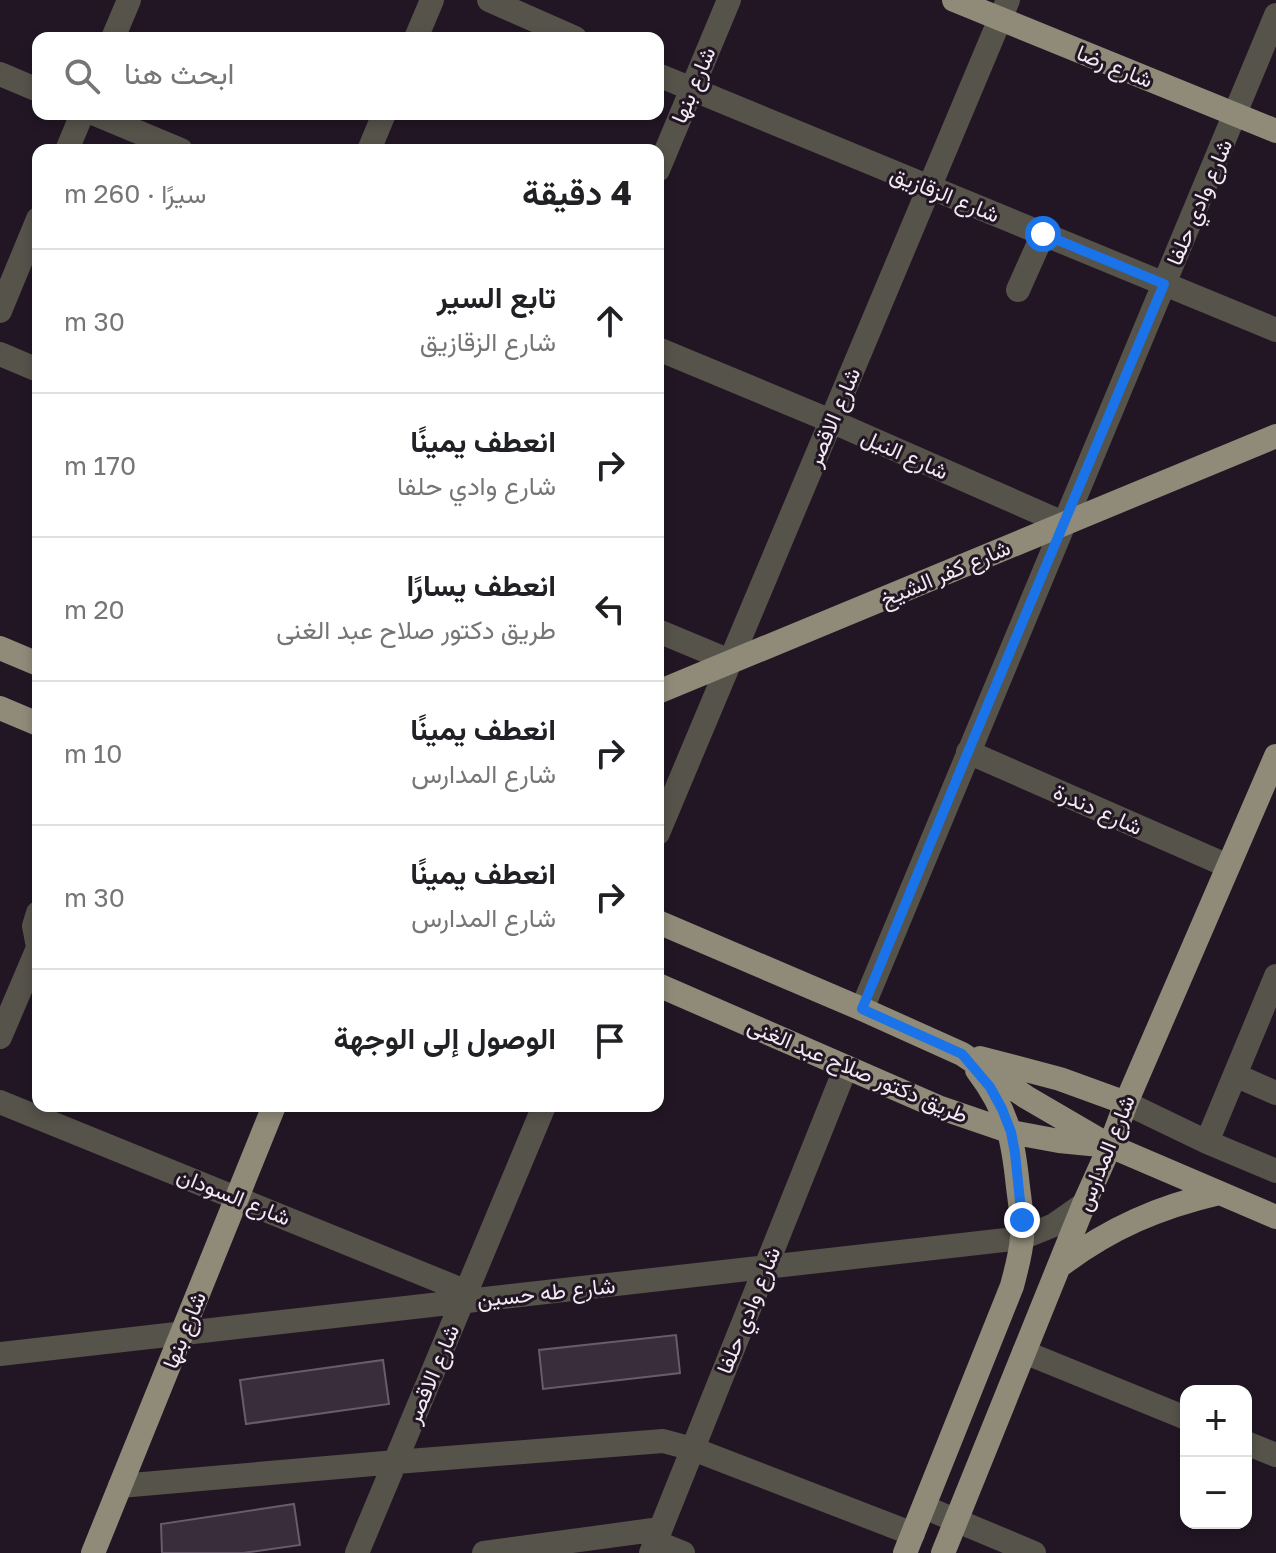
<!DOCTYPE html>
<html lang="ar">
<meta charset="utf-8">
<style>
body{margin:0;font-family:"Golos Text",Vazirmatn,sans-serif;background:#f6f6f6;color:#202124;direction:rtl}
.controls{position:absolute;right:24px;bottom:24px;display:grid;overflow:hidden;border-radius:16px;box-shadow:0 4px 12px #0003}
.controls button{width:72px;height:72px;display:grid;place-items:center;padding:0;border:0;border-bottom:2px solid #e0e0e0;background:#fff;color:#202124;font:40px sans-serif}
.stop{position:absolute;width:24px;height:24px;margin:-18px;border:6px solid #1a73e8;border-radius:50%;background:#fff}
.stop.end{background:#1a73e8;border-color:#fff;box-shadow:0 2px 8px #0008}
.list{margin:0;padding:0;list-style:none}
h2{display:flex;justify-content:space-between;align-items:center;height:104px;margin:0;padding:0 32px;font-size:34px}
h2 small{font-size:26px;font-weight:400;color:#757577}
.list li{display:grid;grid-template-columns:52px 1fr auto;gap:24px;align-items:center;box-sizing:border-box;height:144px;padding:0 32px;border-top:2px solid #e0e0e0}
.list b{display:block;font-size:30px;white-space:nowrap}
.list p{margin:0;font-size:26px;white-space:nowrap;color:#757577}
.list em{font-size:26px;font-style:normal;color:#757577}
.icon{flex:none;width:44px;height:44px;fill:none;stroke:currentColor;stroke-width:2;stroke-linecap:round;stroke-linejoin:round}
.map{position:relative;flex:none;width:1276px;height:1553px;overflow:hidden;direction:ltr}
.search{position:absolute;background:#fff;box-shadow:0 4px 12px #0003;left:32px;top:32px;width:632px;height:88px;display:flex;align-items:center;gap:20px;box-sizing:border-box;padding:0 28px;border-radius:16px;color:#757577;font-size:30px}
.panel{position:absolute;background:#fff;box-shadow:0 4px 12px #0003;left:32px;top:144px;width:632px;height:968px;border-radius:16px;direction:rtl}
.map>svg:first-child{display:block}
.building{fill:#392c3b;stroke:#695b6b;stroke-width:2}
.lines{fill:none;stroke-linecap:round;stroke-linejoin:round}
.minor{stroke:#55534a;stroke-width:24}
.major{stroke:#908b79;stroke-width:24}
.route{stroke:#1a73e8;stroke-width:10}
.labels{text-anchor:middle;stroke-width:6;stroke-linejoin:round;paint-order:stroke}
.street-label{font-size:22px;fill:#f2eaf3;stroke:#221624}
</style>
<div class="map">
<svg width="1276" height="1553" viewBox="0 0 1276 1553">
<rect width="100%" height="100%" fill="#221624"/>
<path class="building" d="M676,1335l4,38 -137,16 -4,-39z
M383,1360l6,44 -143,20 -6,-44z
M294,1504l6,41 -57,8h-81l-1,-29z"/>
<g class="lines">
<path class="minor" d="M489,0l86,38
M113,38l16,-38
M416,38l16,-38
M0,74l38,16
M658,75l618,255
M95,114l86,36
M67,150l15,-36
M369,150l15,-36
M658,170l71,-170
M1018,290l25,-56
M0,311l38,-92
M658,349l173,72 232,102
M0,354l38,16
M658,631l72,30
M968,752l260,114
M658,833l350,-833
M38,913l-4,13 4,21
M862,1009l414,-994
M0,1037l38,-89
M1235,1075l41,18
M0,1102l467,190
M1126,1103l81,39 69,29
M1207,1142l69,-166
M1024,1352l162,66
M0,1354l1022,-116 32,-13 30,-21
M1246,1443l30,12
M120,1486l276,-24 267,-21 30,8 220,85
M924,1507l110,46
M656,1542l27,11
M357,1553l187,-447
M484,1553l176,-24
M651,1553l195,-486"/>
<path class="major" d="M954,0l322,131
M0,648l38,16
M658,692l618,-256
M0,708l38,16
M658,922l204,87 100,45 64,43 84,49 166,71
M658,985l280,122 73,25 48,9 41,4
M980,1058l80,21 66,24
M1061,1265c49,-37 98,-58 158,-72
M93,1553l181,-447
M905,1553l107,-267c4,-16 9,-32 10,-49 1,-17 -2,-34 -4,-50 -5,-49 -10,-76 -41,-117
M943,1553l141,-349 26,-58 16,-43 150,-347"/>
</g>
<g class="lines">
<path class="route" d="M1022,1220l-7,-67 -4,-21 -9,-23 -12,-22 -28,-33 -100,-45 106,-257 196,-468 -121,-50"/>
</g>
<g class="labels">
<g class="street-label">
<text transform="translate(1115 66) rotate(22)" y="8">شارع رضا</text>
<text transform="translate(693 85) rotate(-67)" y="8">شارع بنها</text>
<text transform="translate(945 194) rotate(22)" y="8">شارع الزقازيق</text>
<text transform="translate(1199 202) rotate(-67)" y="8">شارع وادي حلفا</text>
<text transform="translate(833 417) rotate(-67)" y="8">شارع الاقصر</text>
<text transform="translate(905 454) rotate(24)" y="8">شارع النيل</text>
<text transform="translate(945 573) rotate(-23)" y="8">شارع كفر الشيخ</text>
<text transform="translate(1098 809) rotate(24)" y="8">شارع دندرة</text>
<text transform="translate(858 1070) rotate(23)" y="8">طريق دكتور صلاح عبد الغنى</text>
<text transform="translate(1105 1153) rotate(-68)" y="8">شارع المدارس</text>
<text transform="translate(234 1196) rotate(22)" y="8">شارع السودان</text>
<text transform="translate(546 1292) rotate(-6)" y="8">شارع طه حسين</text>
<text transform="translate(748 1310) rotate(-68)" y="8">شارع وادي حلفا</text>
<text transform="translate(184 1330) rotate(-68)" y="8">شارع بنها</text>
<text transform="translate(432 1374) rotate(-67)" y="8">شارع الاقصر</text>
</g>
</g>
</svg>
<div class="controls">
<button>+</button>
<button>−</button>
</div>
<div class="stop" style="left:1043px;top:234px"></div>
<div class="stop end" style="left:1022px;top:1220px"></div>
<div class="search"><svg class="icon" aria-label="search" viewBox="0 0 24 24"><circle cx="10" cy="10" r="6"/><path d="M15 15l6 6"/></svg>ابحث هنا</div>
<section class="panel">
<h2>4 دقيقة<small>سيرًا · 260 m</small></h2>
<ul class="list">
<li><svg class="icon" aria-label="ahead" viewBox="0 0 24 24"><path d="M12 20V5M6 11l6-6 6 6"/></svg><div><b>تابع السير</b><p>شارع الزقازيق</p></div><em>30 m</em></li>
<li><svg class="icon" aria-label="right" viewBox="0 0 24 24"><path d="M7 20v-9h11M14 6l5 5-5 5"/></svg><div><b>انعطف يمينًا</b><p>شارع وادي حلفا</p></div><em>170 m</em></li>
<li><svg class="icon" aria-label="left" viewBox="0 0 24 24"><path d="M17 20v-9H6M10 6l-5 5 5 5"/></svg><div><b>انعطف يسارًا</b><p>طريق دكتور صلاح عبد الغنى</p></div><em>20 m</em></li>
<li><svg class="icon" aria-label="right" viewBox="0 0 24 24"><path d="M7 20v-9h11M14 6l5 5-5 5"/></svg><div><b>انعطف يمينًا</b><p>شارع المدارس</p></div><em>10 m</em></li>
<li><svg class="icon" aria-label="right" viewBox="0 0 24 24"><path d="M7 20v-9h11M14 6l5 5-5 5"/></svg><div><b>انعطف يمينًا</b><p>شارع المدارس</p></div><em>30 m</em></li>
<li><svg class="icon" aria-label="arrive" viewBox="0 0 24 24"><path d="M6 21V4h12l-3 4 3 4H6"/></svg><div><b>الوصول إلى الوجهة</b></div></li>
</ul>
</section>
</div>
